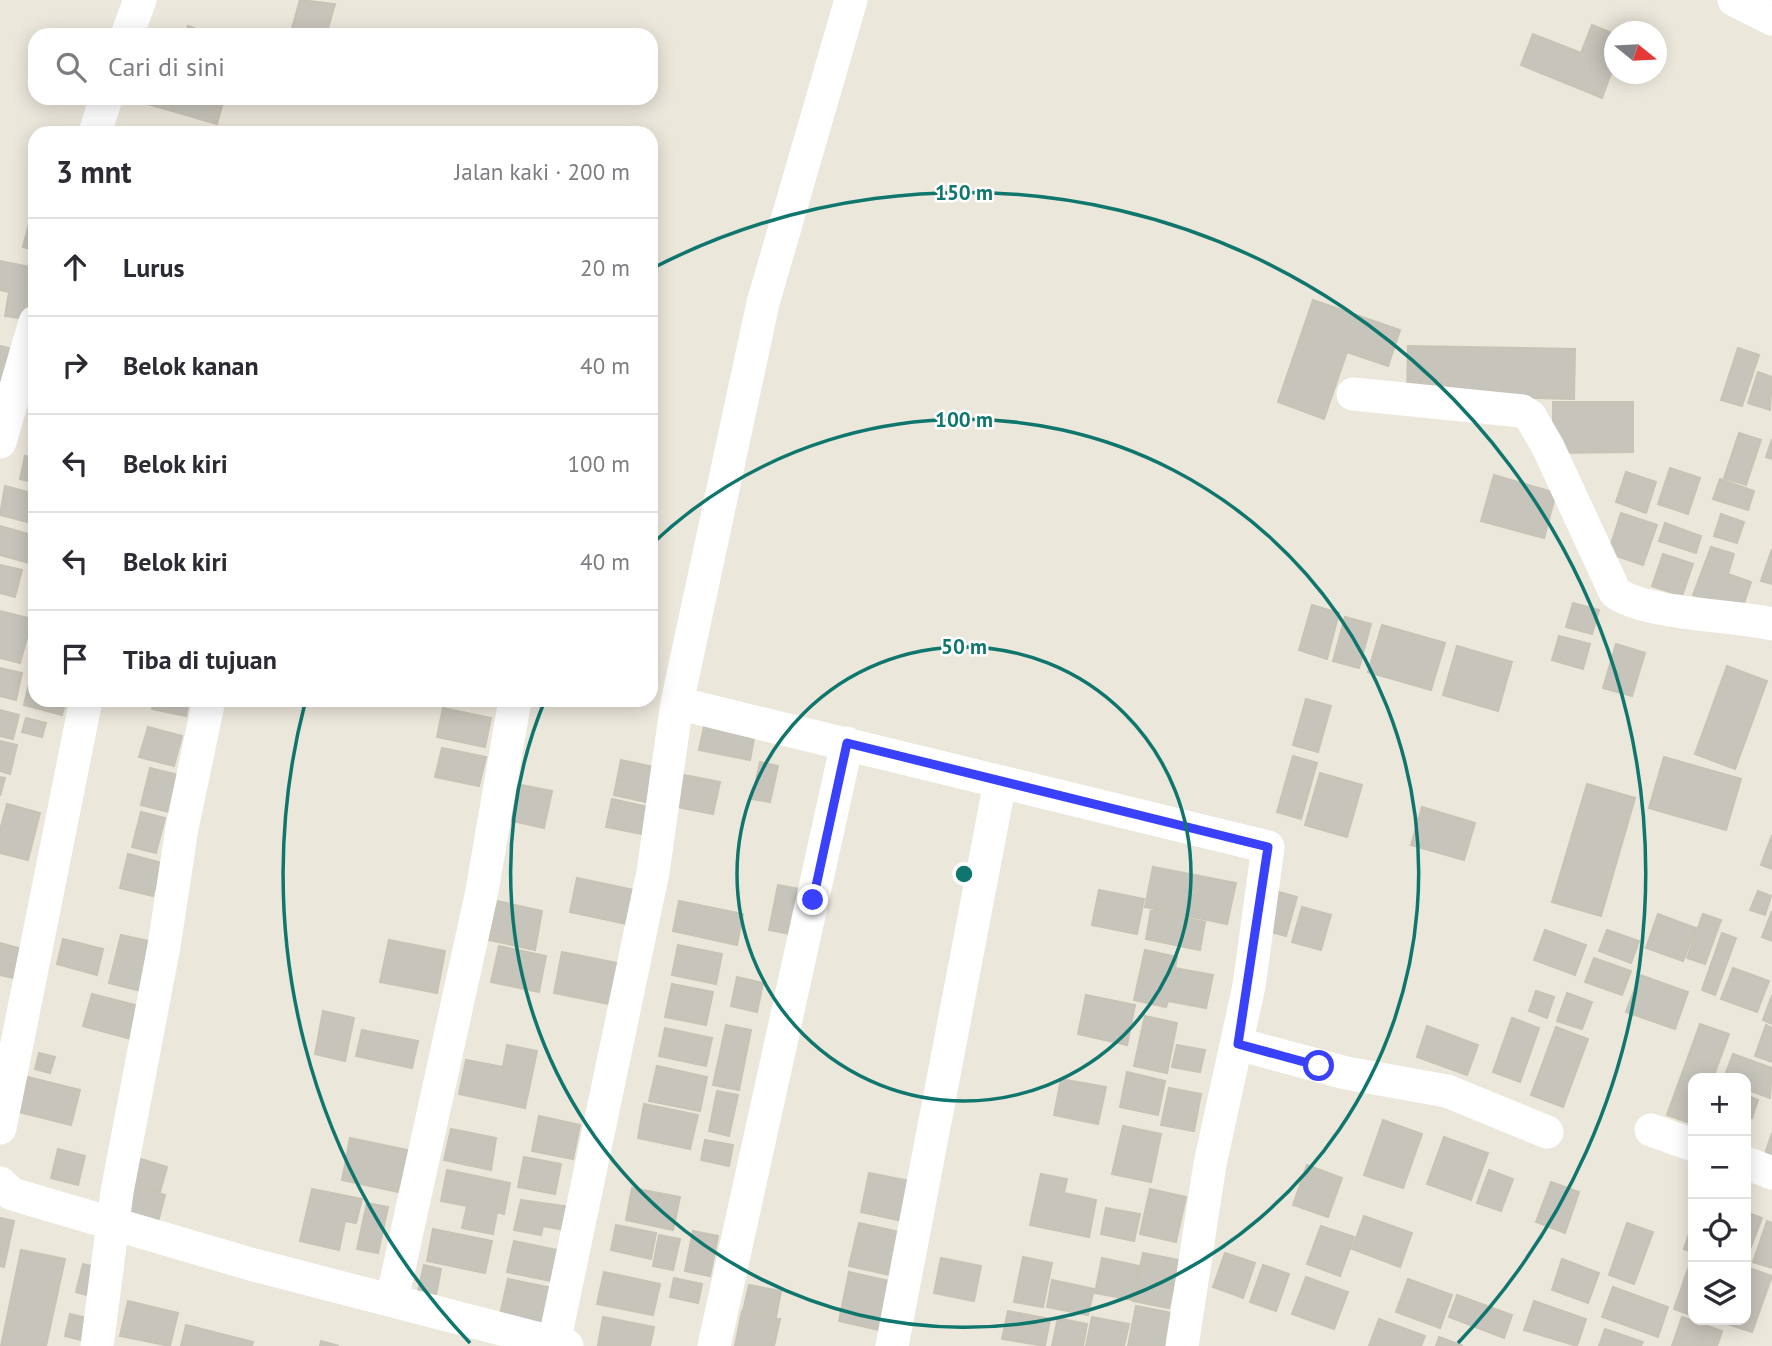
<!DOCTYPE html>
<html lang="id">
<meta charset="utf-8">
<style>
body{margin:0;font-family:"PT Sans",sans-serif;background:#f7f7f7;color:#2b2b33}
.controls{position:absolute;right:21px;bottom:21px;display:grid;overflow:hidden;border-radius:14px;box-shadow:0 4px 18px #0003}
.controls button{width:63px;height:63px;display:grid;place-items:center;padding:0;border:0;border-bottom:2px solid #e1e1e2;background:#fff;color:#2b2b33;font:35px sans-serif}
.compass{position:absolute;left:1604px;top:21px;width:63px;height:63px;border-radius:50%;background:#fff;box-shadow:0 4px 18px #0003;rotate:108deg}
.stop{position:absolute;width:21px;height:21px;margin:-16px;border:5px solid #3a41fa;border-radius:50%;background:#fff}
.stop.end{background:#3a41fa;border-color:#fff;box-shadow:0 2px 7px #0008}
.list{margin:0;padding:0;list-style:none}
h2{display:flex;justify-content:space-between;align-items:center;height:91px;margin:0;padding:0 28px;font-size:30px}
h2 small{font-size:23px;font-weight:400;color:#7c7c81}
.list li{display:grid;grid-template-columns:46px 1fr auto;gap:21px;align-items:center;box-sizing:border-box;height:98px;padding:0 28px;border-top:2px solid #e1e1e2}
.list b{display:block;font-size:26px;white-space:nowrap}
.list em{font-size:23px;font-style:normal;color:#7c7c81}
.icon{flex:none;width:38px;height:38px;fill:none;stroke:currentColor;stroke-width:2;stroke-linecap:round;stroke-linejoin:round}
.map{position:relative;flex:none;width:1772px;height:1346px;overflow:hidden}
.search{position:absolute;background:#fff;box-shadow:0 4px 18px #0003;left:28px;top:28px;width:630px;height:77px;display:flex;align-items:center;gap:18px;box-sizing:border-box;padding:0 24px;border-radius:21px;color:#7c7c81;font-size:26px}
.panel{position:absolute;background:#fff;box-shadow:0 4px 18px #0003;left:28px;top:126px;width:630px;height:581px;border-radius:21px}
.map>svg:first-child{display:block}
.building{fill:#c7c4bb;stroke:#c7c3b5;stroke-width:2}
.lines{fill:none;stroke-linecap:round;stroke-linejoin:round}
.street{stroke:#fff;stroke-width:33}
.route{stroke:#3a41fa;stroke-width:9}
.ring{fill:none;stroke:#0f766e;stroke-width:3.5}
.centre{fill:#0f766e;stroke:#fff;stroke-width:3.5}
.ring-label{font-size:21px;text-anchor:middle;font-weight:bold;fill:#0f766e;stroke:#fff;stroke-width:5;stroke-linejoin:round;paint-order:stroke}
</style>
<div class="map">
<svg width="1772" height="1346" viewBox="0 0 1772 1346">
<rect width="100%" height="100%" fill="#ece7db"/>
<path class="building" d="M300,0l35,4 -9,31h-36z
M1592,25l22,9v31l-12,33 -81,-33 12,-31 48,19z
M188,26l27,9h-30z
M150,98h74l-7,26 -69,-20z
M32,212l3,1v37l-12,-3z
M0,261l31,6 -5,52 -21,-3 4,-24 -9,-2z
M1313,300l87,30 -12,36 -41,-14 -23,67 -46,-17z
M0,346l9,2 -7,43h-2z
M1408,346l167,3 -1,50 -167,-4z
M1738,348l21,7 -17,51 -21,-6z
M1758,372l14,5 -2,33 -22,-7z
M1553,402h80v50l-80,1z
M1739,433l22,7 -15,45 -22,-7z
M1772,439v20l-6,-2z
M25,456l10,2v25l-15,-4z
M1670,468l30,10 -12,36 -30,-10z
M1626,472l30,10 -10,31 -30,-11z
M1494,475l62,18 -12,45 -63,-17z
M1720,479l34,12 -6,19 -35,-11z
M5,486l30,8v30l-35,-9z
M1621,513l36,12 -14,40 -35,-12z
M1721,514l23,8 -7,21 -23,-7z
M1665,523l36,13 -5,17 -37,-12z
M0,526l35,10 -6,27 -29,-8z
M1711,547l23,7 -6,20 23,8 -10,30 -48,-17z
M1772,549v35l-11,-3z
M1663,554l30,10 -11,32 -30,-10z
M0,565l22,5 -7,27 -15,-4z
M1573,603l26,7 -7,24 -26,-7z
M1312,605l27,8 -12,46 -28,-9z
M0,611l32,8 -12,44 -20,-5z
M1345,617l26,7 -12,44 -26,-7z
M1382,625l63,18 -14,47 -63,-18z
M1559,636l31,8 -7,25 -31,-9z
M1616,644l29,9 -13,43 -29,-8z
M1457,646l55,16 -14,49 -55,-16z
M1727,666l40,15 -32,88 -40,-15z
M0,668l22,5 -6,27 -16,-4z
M30,680l5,1v19h31l-4,15 -38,-10z
M1306,699l25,7 -13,46 -25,-7z
M154,700h35l-3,16 -34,-7z
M443,708l48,10 -6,29 -48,-10z
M0,710l19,5 -6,24 -13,-3z
M706,717l50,11 -6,32 -51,-10z
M26,718l20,5 -4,14 -20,-5z
M148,727l34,9 -8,30 -35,-9z
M0,741l17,4 -7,29 -10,-3z
M442,748l44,9 -7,29 -44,-9z
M1293,756l24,7 -16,56 -24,-7z
M1664,757l77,22 -15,51 -77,-22z
M621,760l33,7 -8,35 -32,-7z
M760,762l18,4 -8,36 -18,-3z
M150,768l32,8 -9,37 -32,-8z
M1320,773l42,12 -15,52 -42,-12z
M679,774l41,8 -7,32 -41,-8z
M0,777l5,1 -5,18z
M516,784l36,7 -8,37 -36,-8z
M1587,784l48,14 -34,118 -49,-14z
M612,799l36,8 -6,27 -36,-7z
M7,804l33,9 -12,47 -28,-7v-23z
M1422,807l53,16 -11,37 -53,-15z
M141,812l24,6 -9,35 -24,-6z
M1772,835v34l-11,-4z
M128,854l34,9 -9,33 -33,-8z
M1153,867l83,16 -9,41 -82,-17z
M577,878l57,12 -7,34 -57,-12z
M778,885l32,6 -9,45 -32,-6z
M1099,890l45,9 -7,35 -45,-9z
M1275,891l22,6 -11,39 -22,-6z
M1758,891l13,5 -6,19 -15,-5z
M497,901l45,10 -7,39 -46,-10z
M679,901l64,13 -6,31 -64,-14z
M1302,907l29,8 -10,35 -29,-8z
M1151,910l54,12 -5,28 -54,-11z
M1772,911v30l-10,-4z
M1658,914l38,14 -13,33 -37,-13z
M1703,914l18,6 -16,44 -18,-6z
M1545,930l41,15 -11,30 -41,-15z
M1607,930l32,11 -8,22 -32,-12z
M1722,933l14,5 -21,57 -13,-5z
M121,935l32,7 -12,49 -32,-8z
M63,939l40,10 -6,26 -40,-11z
M389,940l56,11 -8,42 -57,-11z
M0,943l22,6 -8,29 -14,-3z
M678,945l44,9 -6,30 -44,-9z
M499,946l47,10 -7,36 -48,-10z
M1145,950l32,7 -2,11 38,7 -7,33 -38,-7 -2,6 -32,-7z
M562,952l65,13 -8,41 -65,-13z
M1594,958l37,13 -9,24 -37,-13z
M1733,968l36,13 -12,31 -36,-13z
M1640,975l48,17 -13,37 -49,-17z
M737,977l26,6 -6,29 -26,-6z
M672,984l41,8 -7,33 -41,-8z
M1536,991l18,6 -7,21 -18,-7z
M1567,993l25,9 -10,27 -25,-8z
M92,994l47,12 -8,33 -48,-13z
M1086,995l49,10 -8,40 -49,-11z
M1772,995v29l-9,-4z
M323,1011l31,7 -9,43 -30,-7z
M1145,1016l32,7 -10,50 -33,-7z
M1512,1018l27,10 -19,54 -27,-10z
M1700,1024l29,10 -16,44h-20v46l-26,-9z
M726,1025l25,5 -12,60 -26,-5z
M1766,1025l6,3v34l-17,-6z
M1427,1026l51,19 -11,30 -50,-18z
M1556,1027l32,12 -25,68 -32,-12z
M665,1028l47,10 -6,28 -47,-10z
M362,1030l56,11 -6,27 -56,-12z
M507,1045l30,6 -12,57 -66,-14 7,-34 37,7z
M1177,1045l28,5 -5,22 -28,-5z
M39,1053l16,4 -5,16 -15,-4z
M1733,1054l39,14 -2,30 -24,-9v-11h-22z
M657,1066l50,11 -7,34 -51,-10z
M1127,1072l38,9 -7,34 -38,-8z
M28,1077l52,13 -9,35 -52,-13z
M1061,1079l45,8 -8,37 -44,-9z
M1169,1088l32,6 -7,37 -33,-6z
M717,1091l21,4 -9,41 -20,-5z
M1746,1095l12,5 -6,18 -6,-2z
M644,1104l54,11 -8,34 -52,-11z
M539,1116l41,9 -7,34 -41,-8z
M1383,1120l39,14 -19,54 -39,-13z
M1123,1126l38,8 -10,48 -39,-8z
M451,1129l45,9 -5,32 -47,-10z
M1772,1133v24l-7,-3z
M1444,1137l44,16 -17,47 -44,-16z
M350,1138l62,13 -9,42 -61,-13z
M705,1140l28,5 -4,21 -28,-6z
M58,1149l27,7 -7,29 -27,-7z
M131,1156l36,11 -7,25 -37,-11z
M524,1157l37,7 -6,30 -37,-7z
M1307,1165l35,13 -14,39 -35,-12z
M447,1170l63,13 -6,31 -7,-2 -4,22 -31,-6 5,-22 -26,-5z
M1489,1170l24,9 -12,32 -24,-8z
M869,1173l46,9 -8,40 -46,-10z
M1041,1174l26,5 -3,14 32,7 -7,37 -59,-12z
M1551,1182l28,10 -14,41 -29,-11z
M130,1184l35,11 -7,27 -36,-11z
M632,1188l48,9 -7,33 -47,-10z
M312,1189l50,10 -6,24 -11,-2 -6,29 -39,-9z
M1150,1189l36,8 -10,45 -36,-8z
M521,1200l50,7 -5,23 -23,-4 -2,9 -27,-5z
M367,1203l21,4 -10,46 -21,-4z
M1106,1208l34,6 -6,27 -33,-7z
M1746,1212l16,6 -16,42z
M1364,1216l48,17 -12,34 -48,-18z
M0,1218l14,3 -10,46 -4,-1z
M1767,1221l5,2v45l-19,-6z
M1693,1222v30l-9,-3z
M859,1223l40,9 -9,43 -41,-9z
M1627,1223l26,9 -19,52 -25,-9z
M616,1225l40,8 -5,26 -40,-9z
M1321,1226l33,11 -14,39 -33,-12z
M433,1229l59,12 -7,32 -58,-12z
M693,1231l25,5 -8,40 -25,-5z
M659,1235l21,4 -7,31 -20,-4z
M514,1241l43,9 -6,31 -44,-9z
M21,1250l44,9 -19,87h-45z
M1143,1253l36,7 -10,48 -36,-7z
M1225,1253l30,10 -12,35 -30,-11z
M1693,1255v61l-19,-7z
M1023,1257l29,6 -9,44 -29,-5z
M941,1258l40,8 -7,35 -40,-8z
M1102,1258l37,8 -6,34 -38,-7z
M1562,1259l37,14 -11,30 -36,-13z
M83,1264l21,5 -7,29 -21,-6z
M424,1265l17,4 -5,26 -18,-4z
M1263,1265l26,9 -13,37 -26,-9z
M1746,1267l26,9 -20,56 -34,-11 28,-1z
M604,1272l56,12 -7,31 -56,-11z
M849,1272l40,9 -10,49 -40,-9z
M1306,1277l42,15 -14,37 -42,-15z
M674,1278l28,6 -4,19 -28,-6z
M508,1279l54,11 -8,36 -54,-11z
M1408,1279l44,16 -12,33 -44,-16z
M1052,1280l42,9 -6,26 -41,-8z
M749,1285l32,6 -5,26 -33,-6z
M1613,1287l55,20 -10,30 -56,-20z
M1457,1295l55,20 -8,23 -55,-21z
M128,1301l50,12 -8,33 -50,-10z
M1534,1301l52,18 -9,27 -53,-16z
M1136,1306l36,7 -7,33h-37z
M742,1311l38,8 -6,27h-39z
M1008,1311l42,8 -5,27 -43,-7z
M70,1314l25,6 -6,22 -24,-6z
M603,1317l51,10 -4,19 -52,-1z
M1092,1317l37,7 -5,22h-38z
M1682,1317l40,14 -5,15h-45z
M1058,1318l29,6 -4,22h-31z
M1379,1319l46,17 -4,10h-52z
M186,1325l67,17 -1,4h-71z
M1605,1329l38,13 -2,4h-42z
M1439,1337l24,9h-27z
M321,1341l18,5h-19z"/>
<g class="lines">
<path class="street" d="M1734,0l38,19
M127,35l13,-35
M95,133l11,-35
M1353,394l169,17 8,5 18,31 67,145c27,22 117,23 157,32
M0,442l35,-120
M677,703l591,144 -19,139 -39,178 -28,182
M1238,1044l108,29 101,18 100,41
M0,1128l86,-428
M1651,1130l42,15
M1746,1163l26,10
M0,1183l12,11 242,71 313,81
M392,1300l89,-404 34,-196
M554,1343l99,-471 24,-169 86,-400 88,-303
M97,1346l20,-154 47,-246 18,-118 27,-128
M714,1346l133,-603
M892,1346l108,-564"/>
</g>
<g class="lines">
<path class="route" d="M813,900l34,-157 421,104 -30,197 81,22"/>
</g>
<g class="ring">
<circle cx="964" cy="874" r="227"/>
<path d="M651 545A454 454 0 1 1 545 700"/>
<path d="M470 1343A681 681 0 0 1 305 703M655 267A681 681 0 0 1 1458 1343"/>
</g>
<circle cx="964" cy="874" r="10" class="centre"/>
<g class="ring-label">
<text x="964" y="200">150 m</text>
<text x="964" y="427">100 m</text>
<text x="964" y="654">50 m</text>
</g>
</svg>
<div class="controls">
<button>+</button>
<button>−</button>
<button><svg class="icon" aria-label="locate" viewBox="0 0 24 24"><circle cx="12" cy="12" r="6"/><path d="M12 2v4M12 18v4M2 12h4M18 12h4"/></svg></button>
<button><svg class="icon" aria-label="layers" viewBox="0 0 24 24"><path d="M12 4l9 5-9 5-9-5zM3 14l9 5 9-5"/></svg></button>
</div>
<svg class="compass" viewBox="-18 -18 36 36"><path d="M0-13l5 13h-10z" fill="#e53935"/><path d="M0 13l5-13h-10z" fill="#7c7c81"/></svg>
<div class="stop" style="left:1319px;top:1066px"></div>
<div class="stop end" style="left:813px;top:900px"></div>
<div class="search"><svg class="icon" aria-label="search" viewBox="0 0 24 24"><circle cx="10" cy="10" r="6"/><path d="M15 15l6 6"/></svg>Cari di sini</div>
<section class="panel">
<h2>3 mnt<small>Jalan kaki · 200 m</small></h2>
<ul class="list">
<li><svg class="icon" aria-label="ahead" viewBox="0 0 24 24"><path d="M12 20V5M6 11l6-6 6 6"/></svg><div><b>Lurus</b></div><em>20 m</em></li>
<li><svg class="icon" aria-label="right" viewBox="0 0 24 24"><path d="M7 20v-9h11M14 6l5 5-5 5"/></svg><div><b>Belok kanan</b></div><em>40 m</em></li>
<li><svg class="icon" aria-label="left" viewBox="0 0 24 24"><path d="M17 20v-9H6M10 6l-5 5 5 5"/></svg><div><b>Belok kiri</b></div><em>100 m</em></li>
<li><svg class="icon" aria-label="left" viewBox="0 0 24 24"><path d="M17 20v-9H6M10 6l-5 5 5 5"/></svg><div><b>Belok kiri</b></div><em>40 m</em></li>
<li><svg class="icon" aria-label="arrive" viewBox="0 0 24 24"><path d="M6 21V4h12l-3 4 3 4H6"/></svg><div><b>Tiba di tujuan</b></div></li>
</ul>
</section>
</div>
